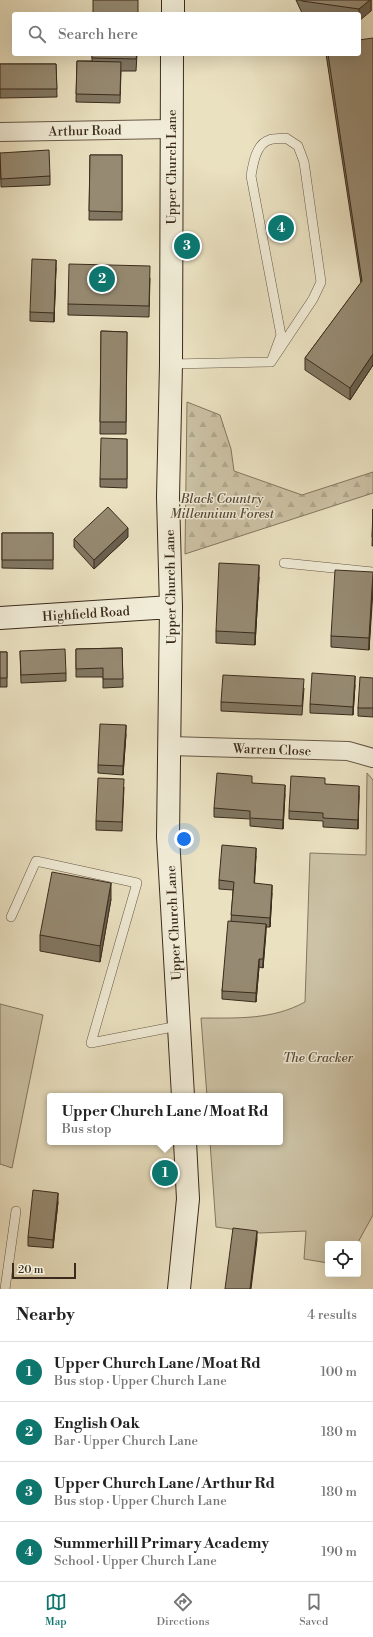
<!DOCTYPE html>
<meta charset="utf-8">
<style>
body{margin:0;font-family:"Libre Bodoni",serif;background:#f6f6f6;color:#222}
.controls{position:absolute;right:12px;bottom:12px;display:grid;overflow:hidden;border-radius:4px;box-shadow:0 4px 16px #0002}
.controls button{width:36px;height:36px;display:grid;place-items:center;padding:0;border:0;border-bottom:1px solid #e0e0e0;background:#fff;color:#222;font:20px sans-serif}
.scale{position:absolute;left:12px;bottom:10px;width:64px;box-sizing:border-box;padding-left:4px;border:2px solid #3b2b1c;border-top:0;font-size:11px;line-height:14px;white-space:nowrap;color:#3b2b1c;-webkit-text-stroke:3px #f1ecd7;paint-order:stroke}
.you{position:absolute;left:184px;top:839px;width:14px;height:14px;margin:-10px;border:3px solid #fff;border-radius:50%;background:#1a73e8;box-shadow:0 0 0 6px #1a73e833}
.badge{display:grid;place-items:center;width:26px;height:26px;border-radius:50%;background:#0f766e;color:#fff;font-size:13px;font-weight:700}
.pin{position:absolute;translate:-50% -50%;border:2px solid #fff;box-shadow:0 1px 4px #0006}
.popup{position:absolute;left:47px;top:1093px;width:236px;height:52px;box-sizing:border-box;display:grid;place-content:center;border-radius:4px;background:#fff;filter:drop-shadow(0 1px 3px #0005);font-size:13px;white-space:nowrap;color:#767676}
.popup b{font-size:15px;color:#222}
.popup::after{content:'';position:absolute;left:50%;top:100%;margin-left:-8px;border:8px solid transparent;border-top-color:#fff}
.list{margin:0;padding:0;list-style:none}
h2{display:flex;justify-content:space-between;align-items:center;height:52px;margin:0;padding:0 16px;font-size:17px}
h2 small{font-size:13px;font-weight:400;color:#767676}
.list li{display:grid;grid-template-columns:26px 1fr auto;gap:12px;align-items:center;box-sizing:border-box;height:60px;padding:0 16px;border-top:1px solid #e0e0e0}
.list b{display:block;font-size:15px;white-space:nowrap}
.list p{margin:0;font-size:13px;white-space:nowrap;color:#767676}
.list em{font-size:13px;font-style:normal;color:#767676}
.icon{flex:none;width:22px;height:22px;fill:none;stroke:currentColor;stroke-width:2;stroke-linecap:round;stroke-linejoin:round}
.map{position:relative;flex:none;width:373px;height:1289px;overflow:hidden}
.search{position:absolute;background:#fff;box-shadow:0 4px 16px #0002;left:12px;right:12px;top:12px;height:44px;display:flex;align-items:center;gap:10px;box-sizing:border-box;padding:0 14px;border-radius:4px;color:#767676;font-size:15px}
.sheet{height:292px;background:#fff}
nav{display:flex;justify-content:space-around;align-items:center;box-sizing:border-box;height:56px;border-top:1px solid #e0e0e0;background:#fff;font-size:11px;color:#767676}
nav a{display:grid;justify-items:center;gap:2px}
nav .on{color:#0f766e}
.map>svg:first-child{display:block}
.forest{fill:url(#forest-firs);stroke:#847660}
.green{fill:#ccc2a5;stroke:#847660}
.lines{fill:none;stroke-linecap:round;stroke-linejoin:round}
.lane-casing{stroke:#675845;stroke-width:10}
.street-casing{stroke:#675845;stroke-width:20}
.secondary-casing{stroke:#3b2b1c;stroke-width:24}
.lane{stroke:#f1ecd7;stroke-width:9}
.street{stroke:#f1ecd7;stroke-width:18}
.secondary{stroke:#f1ecd7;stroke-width:22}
.wall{fill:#817762;stroke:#3b2b1c}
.shaded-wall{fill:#696150;stroke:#3b2b1c}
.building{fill:#968a72;stroke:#3b2b1c}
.labels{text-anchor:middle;stroke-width:3;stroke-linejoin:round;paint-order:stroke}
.street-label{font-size:13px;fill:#3b2b1c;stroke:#f1ecd7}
.park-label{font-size:13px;font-style:italic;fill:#584937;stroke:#f1ecd7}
</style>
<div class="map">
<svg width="373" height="1289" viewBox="0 0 373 1289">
<defs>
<pattern id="forest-firs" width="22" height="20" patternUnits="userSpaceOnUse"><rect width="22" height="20" fill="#ccc2a5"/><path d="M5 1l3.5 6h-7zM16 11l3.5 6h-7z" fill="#b0a78d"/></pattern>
</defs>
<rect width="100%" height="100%" fill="#eae1c1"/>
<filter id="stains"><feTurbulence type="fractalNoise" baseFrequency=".005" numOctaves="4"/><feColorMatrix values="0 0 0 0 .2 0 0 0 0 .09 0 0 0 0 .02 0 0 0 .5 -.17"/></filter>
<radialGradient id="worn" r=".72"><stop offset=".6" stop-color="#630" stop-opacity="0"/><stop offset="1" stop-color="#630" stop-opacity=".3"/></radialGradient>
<path class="forest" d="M187,402l33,13 11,34 3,22 68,24 71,-23v21l-188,61z"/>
<path class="green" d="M367,773l6,7v435l-16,29h-29v19l-24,-4 2,-28 -46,2 -44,-6 -6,-85h70v-46h-73l-6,-78c37,0 71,2 104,-16l5,-149 56,2z
M0,1004l43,11 -31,153 -12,-4z"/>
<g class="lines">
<defs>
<path id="lane" d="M286,138l12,8 6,16 17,120 -8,17 -42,63 10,-27 -30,-159c2,-12 5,-32 18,-36 5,-2 12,-1 17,-2z
M171,364l100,-2
M284,563l89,9
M11,917l25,-56 101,22 -46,160 87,-17
M5,1289l11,-78"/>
<path id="street" d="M0,132l170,-3
M170,746l178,5 25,7"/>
<path id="secondary" d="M173,14v-14
M172,54l-1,310 -3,133 3,110 -3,230 15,259
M0,618l171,-11
M179,1289l9,-90 -3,-57"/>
</defs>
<use href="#lane" class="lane-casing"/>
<use href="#street" class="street-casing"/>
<use href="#secondary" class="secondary-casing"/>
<use href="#lane" class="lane"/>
<use href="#street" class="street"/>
<use href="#secondary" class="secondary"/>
</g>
<path class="wall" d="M296,0h75v11l-12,3h-50l-7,-1z
M373,38v327l-23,35 -45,-30v-12l56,-75 -35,-229h33z
M92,54h45l-1,17h-15l-1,32 -44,-1 1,-41h15z
M0,64h56l1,33 -57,1z
M0,153l50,23v9l-49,2z
M90,155h32v65h-33z
M56,268l-2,54 -24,-1v-9z
M150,278l-1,39 -81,-2v-11z
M101,331l26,1 -1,102h-26z
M127,439v49l-27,-1v-8z
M373,509v37h-1z
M2,533h51v36l-51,-1z
M128,537l-34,32 -20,-22v-8z
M373,572l-4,78 -38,-3v-11z
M259,577l-4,68 -39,-2v-12z
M122,648l1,39 -20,1v-11h-27v-28z
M20,651l46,22v8l-45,2z
M0,652h7v35h-7z
M373,678v39l-15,-1v-8z
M355,685l-2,30 -43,-2v-9z
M304,688l-2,27 -81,-4v-9z
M126,734l-3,41 -25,-2v-8z
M252,783l33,11 -2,35 -33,-3v-7l-36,-2v-9z
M325,784l34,11 -1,34 -35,-2v-6l-34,-2v-8z
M124,787l-2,44 -26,-1v-9z
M256,856l-2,27 18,10 -2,34h-4l-3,41 -4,-1 -3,35 -34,-3v-8l9,-70 2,-31 -14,-1v-9z
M111,899l-11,63 -60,-11v-16z
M58,1202l-5,46 -25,-2v-9z"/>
<path class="shaded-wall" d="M370,0h1v11l-12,10v-12z
M56,260v8l-2,54v-9z
M373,354v11l-23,35v-12z
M128,528v9l-34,32v-9z
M259,565v12l-4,68v-12z
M373,579v12l-4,59v-12z
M355,676v9l-2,30v-8z
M126,725v9l-3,41v-9z
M285,785v9l-2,35v-9z
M359,786v9l-1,34v-9z
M256,848v8l-2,36v-9z
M111,883v16l-11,63v-16z
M272,885v8l-2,34v-9z
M266,924v9l-3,35v-9z
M259,959v8l-3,35v-9z
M58,1193v9l-5,46v-8z
M257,1231v9l-6,49h-1z"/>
<path class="building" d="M93,0h45v14h-45z
M301,0h69l-11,9 -57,-8z
M373,38v316l-23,34 -45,-30 57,-77 -34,-227h31v-14z
M92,54h45l-1,5 -44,-1z
M77,61l44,1 -1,33 -44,-1z
M0,64h56l1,25h-57z
M49,150l1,26 -49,3 -1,-26z
M90,155h32v57l-33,-1z
M32,259l24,1 -2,53 -24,-1z
M69,264l81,2 -1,40 -81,-2z
M101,331l26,1 -1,90h-26z
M101,438l26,1v40h-27z
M108,507l20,21 -34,32 -20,-21z
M373,509v29l-1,-1z
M2,533h51v27h-51z
M219,563l40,2 -4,68 -39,-2z
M335,570l38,2 -4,66 -38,-2z
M122,648l1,31h-20v-11l-27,1v-20z
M65,649l1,24 -45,2 -1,-24z
M0,652h7v26h-7z
M312,673l43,3 -2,31 -43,-3z
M223,675l81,4 -2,27 -81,-4z
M360,677l13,1v30h-15z
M100,724l26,1 -3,41 -25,-1z
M217,773l35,3v7l33,2 -2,35 -33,-2v-7l-36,-3z
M291,776l34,2v6l34,2 -1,34 -35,-2v-5l-34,-2z
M98,778l26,1 -2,43 -26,-1z
M222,845l34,3 -2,35 18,2 -2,33 -39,-3 3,-33 -15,-2z
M52,872l59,11 -11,63 -60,-11z
M228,921l38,3 -3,35h-4l-3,34 -34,-2z
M33,1190l25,3 -5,47 -25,-3z
M233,1228l24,3 -7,58h-25z"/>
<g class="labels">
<g class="street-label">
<text transform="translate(85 130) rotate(-1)" y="5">Arthur Road</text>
<text transform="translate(171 167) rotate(-90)" y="5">Upper Church Lane</text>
<text transform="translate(170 587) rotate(-91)" y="5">Upper Church Lane</text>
<text transform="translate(86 613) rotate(-4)" y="5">Highfield Road</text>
<text transform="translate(272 749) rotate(2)" y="5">Warren Close</text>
<text transform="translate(173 923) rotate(-93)" y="5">Upper Church Lane</text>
</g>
<g class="park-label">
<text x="222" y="503">Black Country<tspan x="222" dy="15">Millennium Forest</tspan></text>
<text x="318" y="1062">The Cracker</text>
</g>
</g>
<rect width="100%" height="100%" filter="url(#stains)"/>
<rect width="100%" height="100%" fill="url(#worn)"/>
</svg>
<div class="controls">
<button><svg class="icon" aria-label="locate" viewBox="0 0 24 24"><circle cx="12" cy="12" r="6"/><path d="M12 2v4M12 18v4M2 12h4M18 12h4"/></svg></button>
</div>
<div class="scale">20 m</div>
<div class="you"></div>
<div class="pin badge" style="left:165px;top:1173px">1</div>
<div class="popup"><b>Upper Church Lane / Moat Rd</b>Bus stop</div>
<div class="pin badge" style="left:102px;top:279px">2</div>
<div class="pin badge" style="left:187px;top:246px">3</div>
<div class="pin badge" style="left:281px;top:228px">4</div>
<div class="search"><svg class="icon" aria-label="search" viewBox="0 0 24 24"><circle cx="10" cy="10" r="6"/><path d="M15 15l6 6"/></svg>Search here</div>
</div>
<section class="sheet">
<h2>Nearby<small>4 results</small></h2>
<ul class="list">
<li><span class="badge">1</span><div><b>Upper Church Lane / Moat Rd</b><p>Bus stop · Upper Church Lane</p></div><em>100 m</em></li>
<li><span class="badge">2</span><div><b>English Oak</b><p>Bar · Upper Church Lane</p></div><em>180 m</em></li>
<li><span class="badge">3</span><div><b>Upper Church Lane / Arthur Rd</b><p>Bus stop · Upper Church Lane</p></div><em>180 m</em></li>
<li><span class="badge">4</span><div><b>Summerhill Primary Academy</b><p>School · Upper Church Lane</p></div><em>190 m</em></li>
</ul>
</section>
<nav>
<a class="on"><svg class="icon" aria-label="map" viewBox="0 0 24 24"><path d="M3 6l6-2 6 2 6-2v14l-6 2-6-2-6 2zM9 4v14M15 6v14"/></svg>Map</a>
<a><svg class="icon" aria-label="directions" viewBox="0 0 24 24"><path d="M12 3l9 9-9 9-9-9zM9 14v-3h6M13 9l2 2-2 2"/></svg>Directions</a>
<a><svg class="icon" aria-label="saved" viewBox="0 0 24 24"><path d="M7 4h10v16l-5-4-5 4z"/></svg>Saved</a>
</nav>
